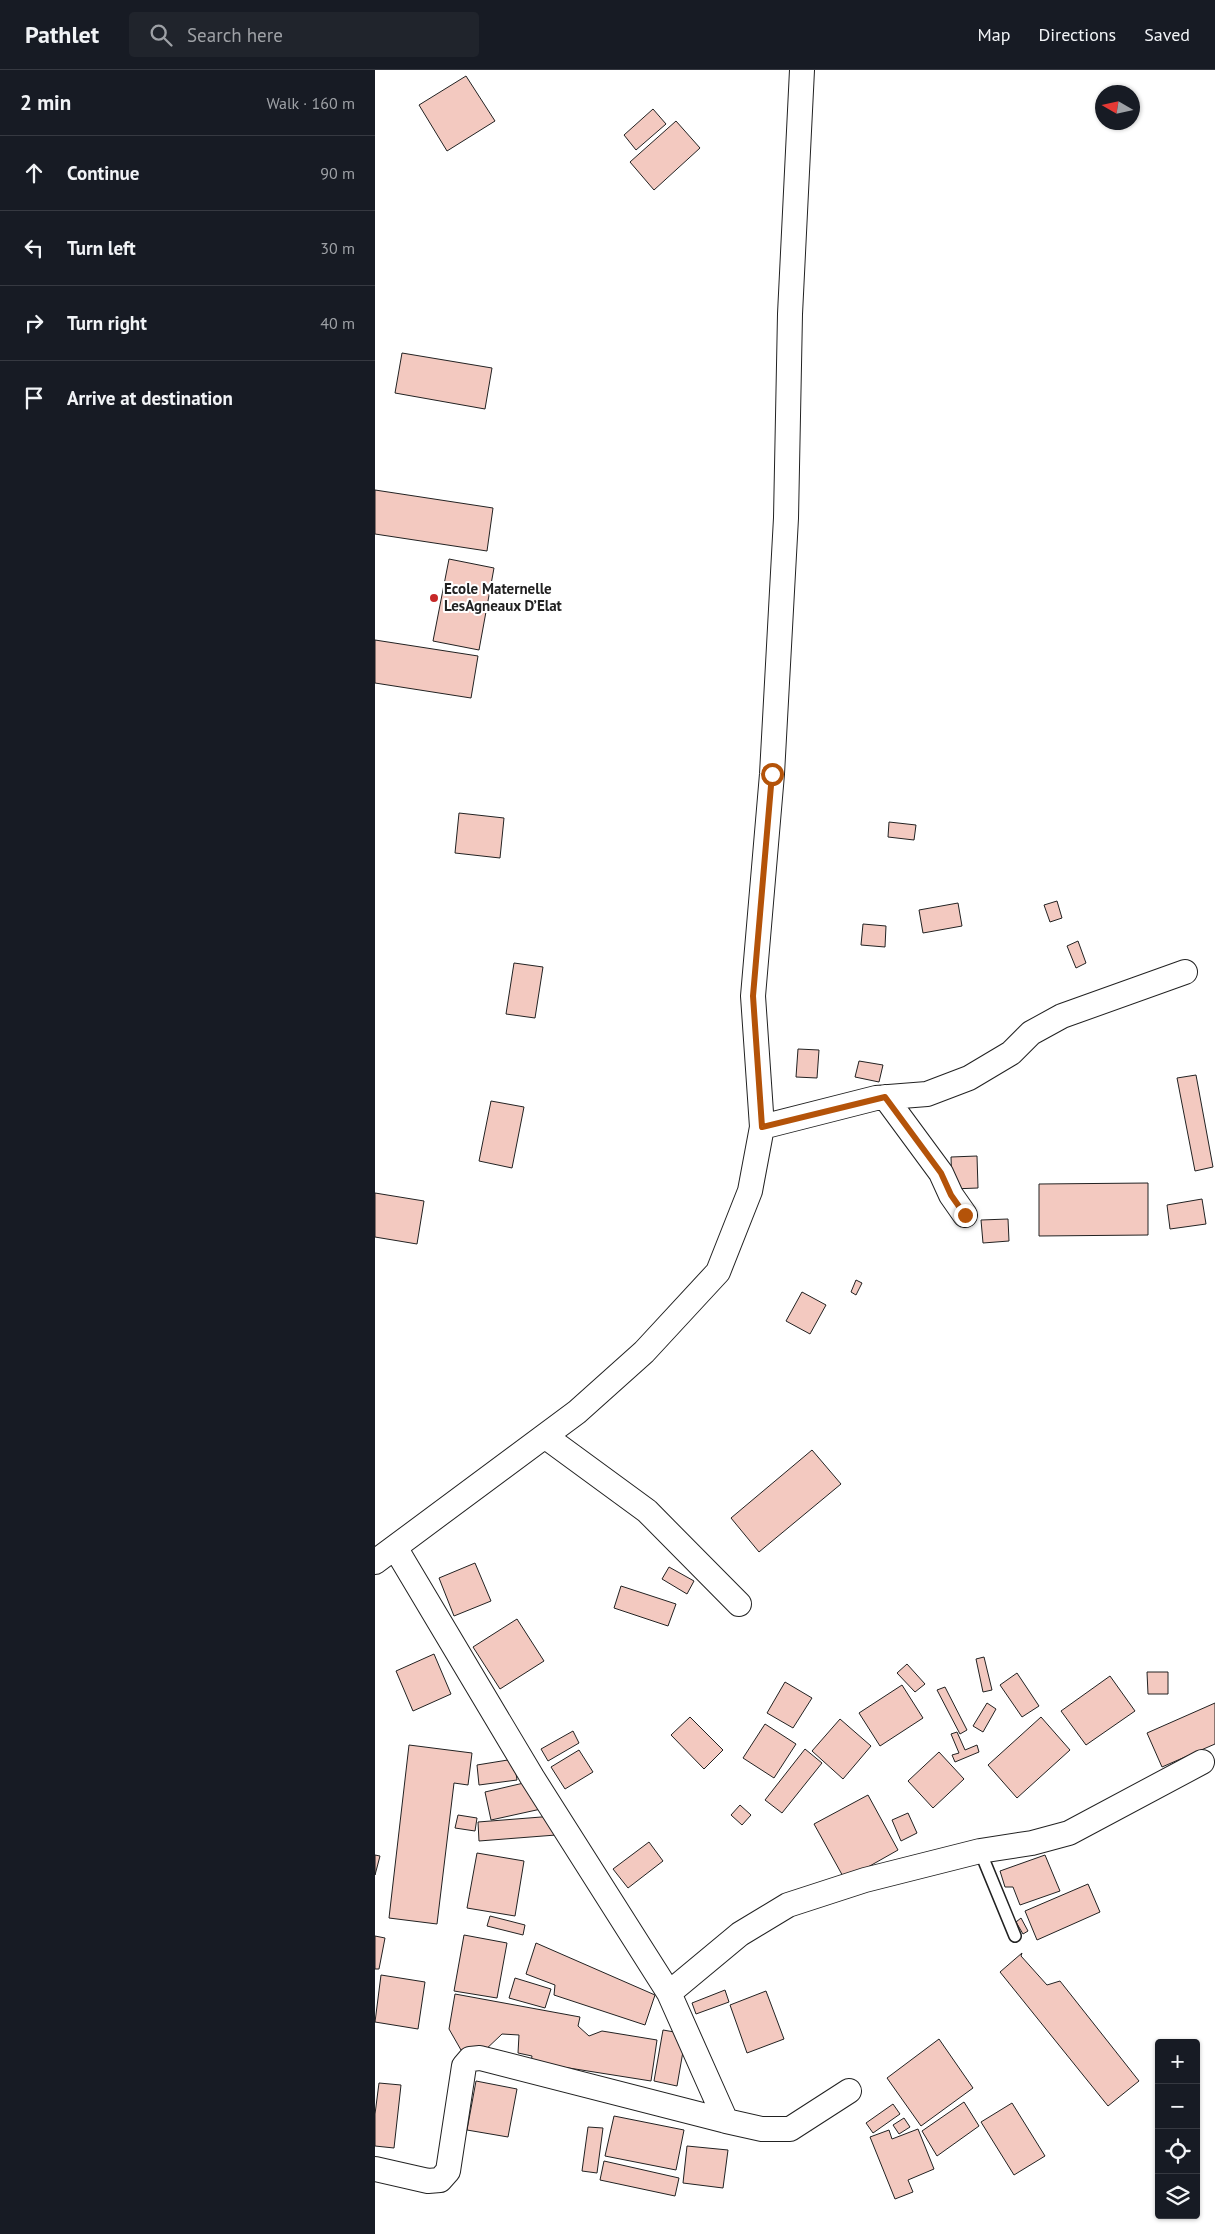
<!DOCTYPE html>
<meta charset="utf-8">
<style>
body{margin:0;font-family:"PT Sans",sans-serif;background:#20242c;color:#f1f3f6}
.controls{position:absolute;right:15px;bottom:15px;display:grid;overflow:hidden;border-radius:5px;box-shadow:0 1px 4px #0004}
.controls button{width:45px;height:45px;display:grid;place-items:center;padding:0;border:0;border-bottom:1px solid #363941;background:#171b24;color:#f1f3f6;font:25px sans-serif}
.compass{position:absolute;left:720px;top:15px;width:45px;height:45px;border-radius:50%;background:#171b24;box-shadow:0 1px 4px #0004;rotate:279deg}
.stop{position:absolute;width:15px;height:15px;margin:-11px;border:4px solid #b45309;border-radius:50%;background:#fff}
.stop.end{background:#b45309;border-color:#fff;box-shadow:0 1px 5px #0008}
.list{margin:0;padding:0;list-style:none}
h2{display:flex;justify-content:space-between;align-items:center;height:65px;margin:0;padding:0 20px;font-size:21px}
h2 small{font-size:16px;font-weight:400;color:#9ea1a6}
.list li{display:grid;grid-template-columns:32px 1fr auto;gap:15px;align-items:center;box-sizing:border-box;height:75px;padding:0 20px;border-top:1px solid #363941}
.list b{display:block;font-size:19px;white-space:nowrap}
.list em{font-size:16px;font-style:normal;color:#9ea1a6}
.icon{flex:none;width:28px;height:28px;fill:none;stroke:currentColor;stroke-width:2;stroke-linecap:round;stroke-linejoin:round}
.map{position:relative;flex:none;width:840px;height:2164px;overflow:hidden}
header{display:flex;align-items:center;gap:30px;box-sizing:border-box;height:70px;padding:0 25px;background:#171b24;border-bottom:1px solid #363941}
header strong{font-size:24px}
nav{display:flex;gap:28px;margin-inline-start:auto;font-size:18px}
.search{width:350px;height:45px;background:#20242c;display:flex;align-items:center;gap:12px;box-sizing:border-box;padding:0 18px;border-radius:5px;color:#9ea1a6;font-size:19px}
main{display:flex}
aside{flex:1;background:#171b24}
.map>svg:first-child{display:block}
.building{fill:#f3c9c0;stroke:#222}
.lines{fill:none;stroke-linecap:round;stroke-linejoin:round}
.service-casing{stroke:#222;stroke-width:14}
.minor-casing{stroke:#222;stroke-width:26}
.service{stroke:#fff;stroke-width:11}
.minor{stroke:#fff;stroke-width:24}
.route{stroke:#b45309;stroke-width:6}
.poi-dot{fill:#c62828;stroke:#fff;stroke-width:2}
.labels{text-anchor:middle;stroke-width:4;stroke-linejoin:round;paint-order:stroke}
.poi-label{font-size:15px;font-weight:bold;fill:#222;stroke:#fff;text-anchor:start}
</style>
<header>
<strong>Pathlet</strong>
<div class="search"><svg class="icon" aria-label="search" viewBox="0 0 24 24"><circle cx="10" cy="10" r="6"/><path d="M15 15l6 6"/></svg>Search here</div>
<nav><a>Map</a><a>Directions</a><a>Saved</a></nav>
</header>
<main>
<aside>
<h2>2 min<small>Walk · 160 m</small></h2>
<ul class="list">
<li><svg class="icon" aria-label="ahead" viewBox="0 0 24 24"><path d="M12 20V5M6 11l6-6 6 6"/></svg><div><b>Continue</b></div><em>90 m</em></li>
<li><svg class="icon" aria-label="left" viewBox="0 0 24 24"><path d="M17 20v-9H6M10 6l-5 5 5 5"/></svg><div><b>Turn left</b></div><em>30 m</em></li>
<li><svg class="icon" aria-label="right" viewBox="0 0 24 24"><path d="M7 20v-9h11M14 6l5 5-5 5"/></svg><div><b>Turn right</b></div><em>40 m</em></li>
<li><svg class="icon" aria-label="arrive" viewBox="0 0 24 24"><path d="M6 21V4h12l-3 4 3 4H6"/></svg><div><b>Arrive at destination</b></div></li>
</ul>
</aside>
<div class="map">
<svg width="840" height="2164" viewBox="0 0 840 2164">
<rect width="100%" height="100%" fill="#fff"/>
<path class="building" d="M91,6l29,45 -48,30 -28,-46z
M278,39l13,15 -30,26 -12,-15z
M301,51l24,27 -46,42 -24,-28z
M27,283l90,15 -7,41 -90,-16z
M0,420l118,18 -6,43 -112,-17z
M74,489l45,9 -15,82 -46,-9z
M0,570l103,16 -7,42 -96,-15z
M84,743l45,5 -4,40 -45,-5z
M514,752l27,3 -2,15 -26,-3z
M682,831l5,17 -12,4 -6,-17z
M583,833l4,23 -39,7 -4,-23z
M488,854l23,2 -1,21 -24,-2z
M703,871l8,22 -10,5 -9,-22z
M139,893l29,4 -8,51 -29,-4z
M423,979l21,1 -2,28 -21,-1z
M484,991l24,4 -4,17 -24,-5z
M821,1005l17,92 -18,4 -18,-93z
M116,1031l33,6 -12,61 -33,-7z
M602,1086l1,32 -26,1 -1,-32z
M773,1113v52l-109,1v-52z
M0,1123l49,8 -7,43 -42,-7z
M827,1129l4,25 -36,5 -3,-24z
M633,1149l1,22 -26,2 -2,-23z
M481,1210l6,3 -6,12 -5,-3z
M427,1222l24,13 -16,29 -24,-13z
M437,1380l29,34 -82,68 -28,-34z
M100,1493l16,38 -37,15 -15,-38z
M294,1497l25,14 -7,13 -25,-15z
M246,1516l55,18 -8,22 -54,-18z
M142,1549l27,42 -44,28 -27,-42z
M59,1584l17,40 -38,17 -17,-40z
M609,1587l8,33 -9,2 -7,-33z
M532,1594l18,20 -10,8 -18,-19z
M772,1602h21v22h-20z
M642,1603l22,33 -17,11 -22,-32z
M735,1606l25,35 -49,34 -25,-34z
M410,1612l27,16 -19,30 -26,-15z
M527,1615l21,33 -43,28 -21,-33z
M570,1617l22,43 -7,4 -23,-44z
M612,1633l9,6 -13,23 -10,-6z
M840,1633v41l-53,23 -15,-34z
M315,1647l33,33 -19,19 -33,-34z
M666,1647l29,33 -53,48 -29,-33z
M465,1649l31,27 -28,33 -31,-28z
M390,1654l31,20 -22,34 -31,-20z
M198,1661l6,12 -31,18 -7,-12z
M582,1662l8,18 12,-5 2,7 -24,10 -3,-7 7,-2 -8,-19z
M34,1675l63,8 -4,32 -14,-2 -17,141 -48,-6z
M430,1679l17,14 -40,50 -17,-13z
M204,1680l14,22 -28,17 -14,-22z
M564,1682l25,27 -31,29 -25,-27z
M139,1689l3,21 -38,5 -2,-20z
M153,1712l3,17 8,-2 2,12 -50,11 -6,-28z
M493,1725l30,55 -53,30 -31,-56z
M365,1735l11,10 -9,10 -11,-10z
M533,1743l9,20 -16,8 -9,-21z
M83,1745l19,3 -2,13 -20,-3z
M179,1746l2,19 -77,6 -1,-19z
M274,1772l14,19 -35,27 -15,-19z
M102,1783l47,8 -9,55 -48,-8z
M0,1785l5,1 -5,19z
M670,1785l15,36 -40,14 -7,-18h-8l-5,-16z
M713,1814l12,28 -63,28 -12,-29z
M115,1846l35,9 -2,10 -36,-9z
M646,1848l7,13 -5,3 -7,-12z
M89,1865l43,8 -10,55 -43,-7z
M0,1866l10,2 -6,31h-4z
M161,1873l119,52 -10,30 -91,-30 1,-10 -29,-11z
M647,1883l-1,3 26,29 13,-4 79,100 -31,25 -108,-134z
M6,1905l44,7 -7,47 -43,-7z
M140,1908l36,11 -6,19 -36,-10z
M350,1920l4,12 -33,12 -4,-11z
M391,1921l18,48 -37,14 -17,-48z
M80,1924l125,23 -2,9 11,10 13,-5 55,9 -6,41 -120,-19 1,-6 -14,-3 1,-18 -17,-1 -20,19 -21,-3 -12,-21z
M288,1960l23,4 -9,52 -23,-5z
M564,1969l34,49 -52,38 -34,-48z
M101,2011l41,8 -9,48 -41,-7z
M4,2013l22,2 -7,63 -19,-2v-32z
M589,2032l15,24 -42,30 -15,-25z
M637,2033l33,53 -31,19 -33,-53z
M518,2034l7,10 -27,19 -7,-10z
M239,2046l70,14 -8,40 -71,-14z
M529,2048l6,9 -11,7 -6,-9z
M213,2057l15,1 -6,45 -15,-2z
M543,2059l16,40 -26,11 5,12 -18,7 -25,-62 19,-7 3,9z
M312,2076l41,4 -5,38 -40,-5z
M229,2091l75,17 -4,18 -75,-16z"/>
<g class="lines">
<defs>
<path id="service" d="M605,1781l35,85"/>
<path id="minor" d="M510,1027l56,76 10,22 14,20
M387,1057l114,-29 51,-4 42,-16 42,-25 20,-20 31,-17 123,-44
M171,1367l101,74 92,93
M21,1479l136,228 137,216 57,128 36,8h28l59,-38
M0,1492l202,-150 67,-60 74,-80 32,-81 12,-64 -9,-131 19,-222 14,-256 4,-204 12,-244
M294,1923l71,-59 48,-29 77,-25 115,-29 52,-8 37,-10 133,-71
M0,2099l53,12 12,-1 8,-9 16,-105 6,-7 10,-1 246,63"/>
</defs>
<use href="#service" class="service-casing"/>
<use href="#minor" class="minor-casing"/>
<use href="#service" class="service"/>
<use href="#minor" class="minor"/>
</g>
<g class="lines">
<path class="route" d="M397,704l-19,222 9,131 123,-30 56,76 10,22 14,20"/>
</g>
<circle class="poi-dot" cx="59" cy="528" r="5"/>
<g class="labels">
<g class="poi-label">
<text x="69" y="524">Ecole Maternelle<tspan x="69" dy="17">LesAgneaux D’Elat</tspan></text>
</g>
</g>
</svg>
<div class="controls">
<button>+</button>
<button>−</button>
<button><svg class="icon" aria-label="locate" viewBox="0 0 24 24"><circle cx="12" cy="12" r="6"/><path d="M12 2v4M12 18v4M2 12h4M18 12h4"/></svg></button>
<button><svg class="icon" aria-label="layers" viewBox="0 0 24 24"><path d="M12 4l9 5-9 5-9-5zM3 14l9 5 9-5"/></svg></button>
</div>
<svg class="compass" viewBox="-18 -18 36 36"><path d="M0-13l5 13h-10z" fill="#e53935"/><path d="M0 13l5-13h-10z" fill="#9ea1a6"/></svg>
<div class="stop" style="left:397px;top:704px"></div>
<div class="stop end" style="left:590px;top:1145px"></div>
</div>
</main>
